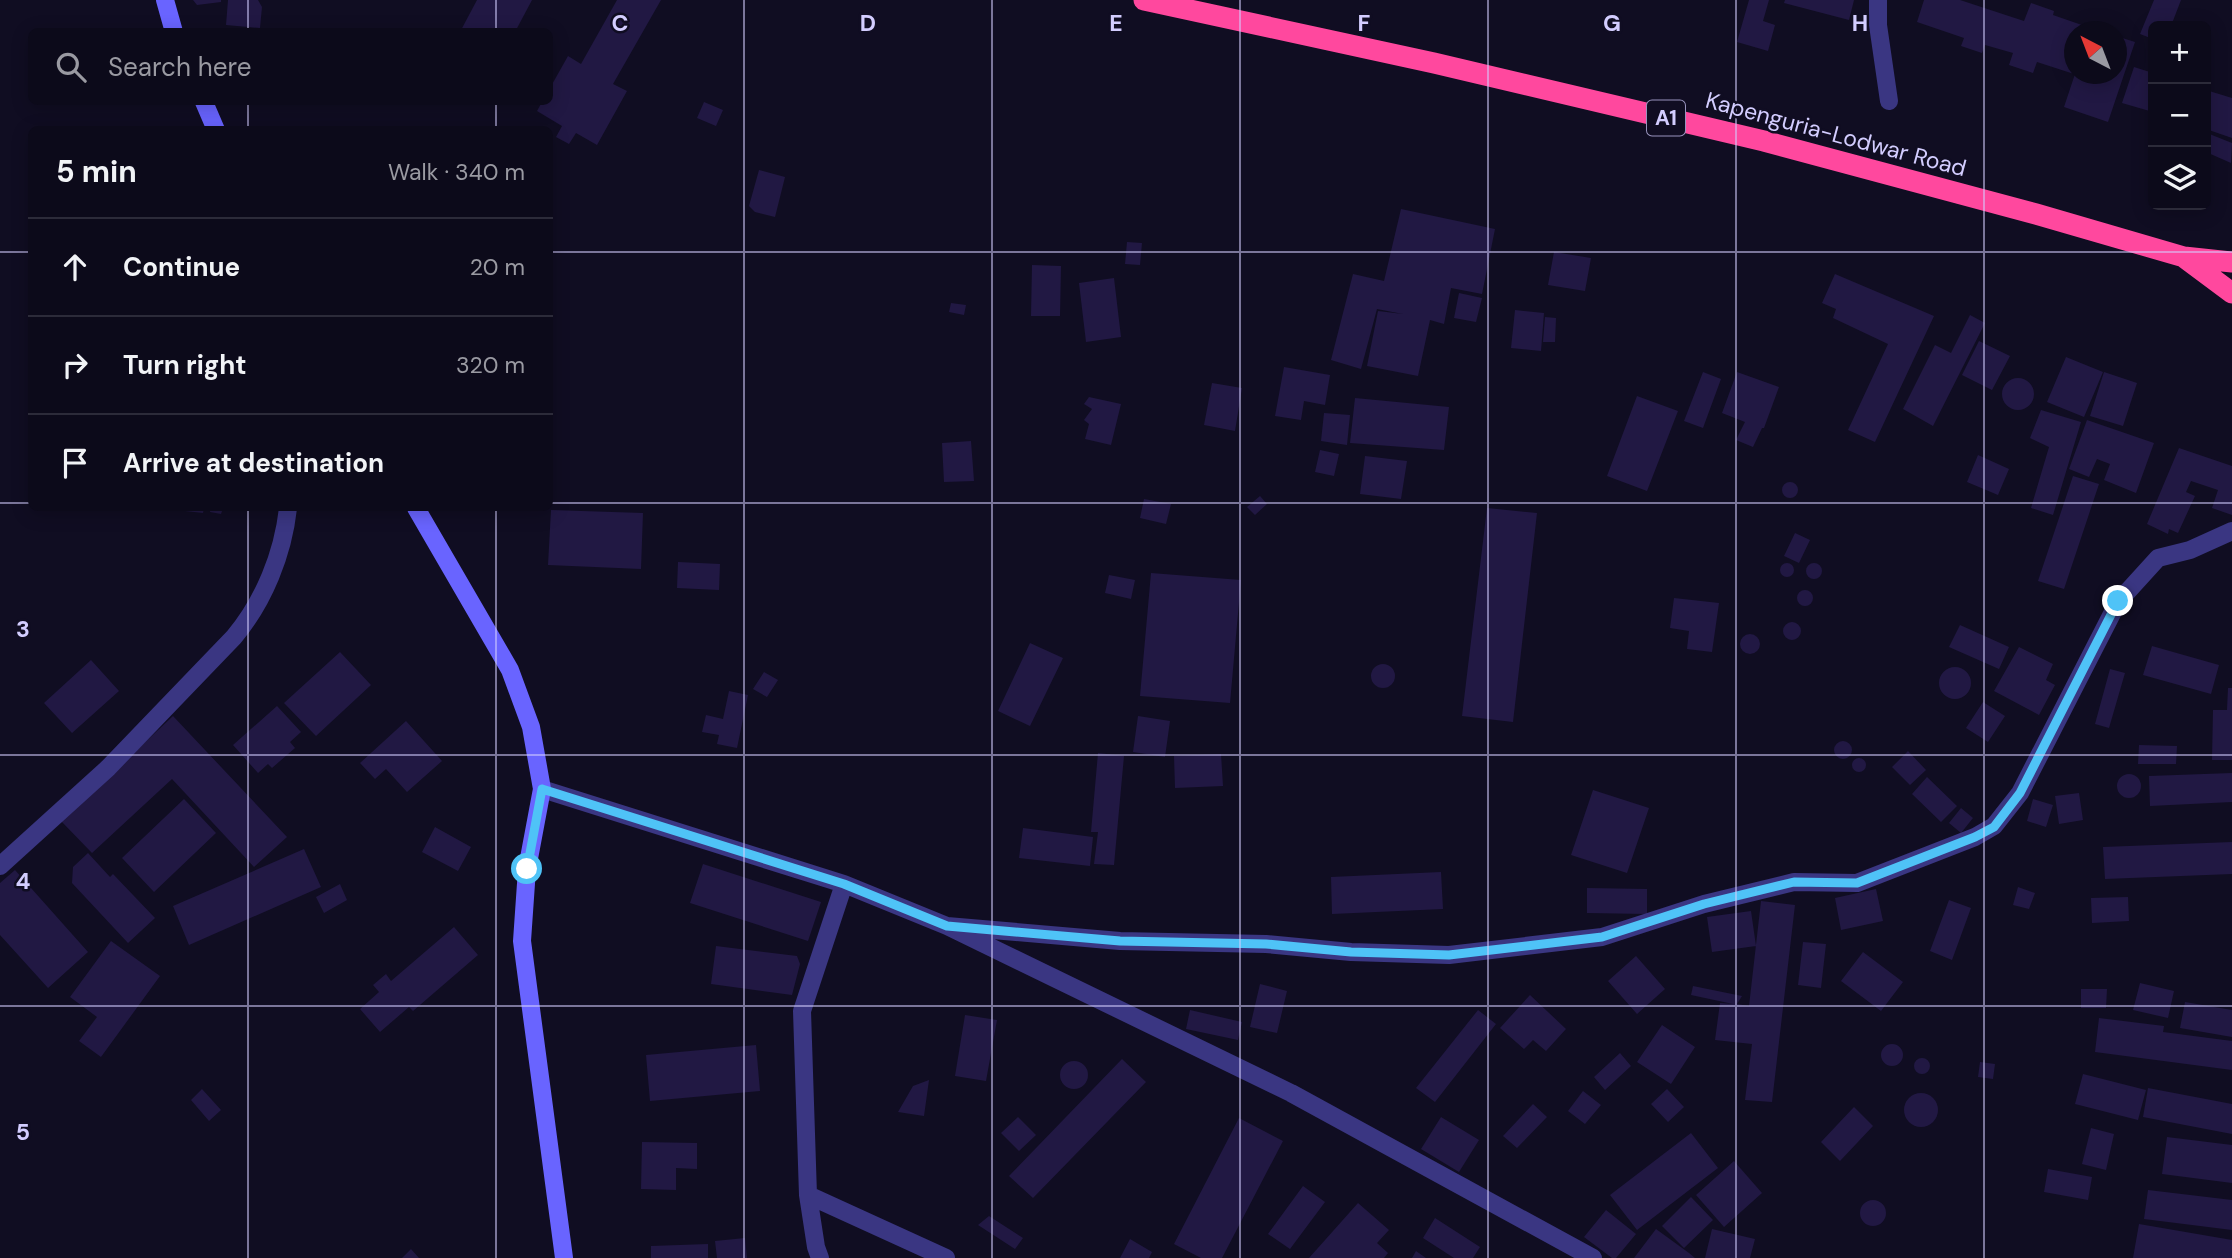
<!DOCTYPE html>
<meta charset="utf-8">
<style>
body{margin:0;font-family:"DM Sans",sans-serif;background:#1a1827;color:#f1f3f6}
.controls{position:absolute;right:21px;top:21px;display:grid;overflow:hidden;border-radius:10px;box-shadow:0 4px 18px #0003}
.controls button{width:63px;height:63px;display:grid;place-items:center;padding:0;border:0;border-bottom:2px solid #2c2b39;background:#0c0a1a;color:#f1f3f6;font:35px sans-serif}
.compass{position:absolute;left:2064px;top:21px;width:63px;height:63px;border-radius:50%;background:#0c0a1a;box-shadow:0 4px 18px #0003;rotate:318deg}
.stop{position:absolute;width:21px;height:21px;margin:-16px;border:5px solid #4fc3f7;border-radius:50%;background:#fff}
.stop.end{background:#4fc3f7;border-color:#fff;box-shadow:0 2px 7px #0008}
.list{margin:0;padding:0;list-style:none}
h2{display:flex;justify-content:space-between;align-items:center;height:91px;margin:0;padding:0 28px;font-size:30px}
h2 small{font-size:23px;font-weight:400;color:#9a9aa2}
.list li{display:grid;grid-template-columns:46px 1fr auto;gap:21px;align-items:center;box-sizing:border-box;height:98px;padding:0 28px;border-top:2px solid #2c2b39}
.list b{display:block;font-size:26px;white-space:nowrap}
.list em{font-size:23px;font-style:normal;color:#9a9aa2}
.icon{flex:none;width:38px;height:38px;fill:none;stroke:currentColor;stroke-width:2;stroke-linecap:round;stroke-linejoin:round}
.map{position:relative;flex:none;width:2232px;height:1258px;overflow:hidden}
.search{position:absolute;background:#0c0a1a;box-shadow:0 4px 18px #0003;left:28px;top:28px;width:525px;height:77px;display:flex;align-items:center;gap:18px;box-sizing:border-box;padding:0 24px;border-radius:10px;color:#9a9aa2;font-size:26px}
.panel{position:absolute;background:#0c0a1a;box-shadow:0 4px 18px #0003;left:28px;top:126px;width:525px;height:385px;border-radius:10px}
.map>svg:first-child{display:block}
.building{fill:#211843}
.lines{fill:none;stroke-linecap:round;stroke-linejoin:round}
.street{stroke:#3a3682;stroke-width:18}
.secondary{stroke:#6964ff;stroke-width:18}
.highway{stroke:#ff489e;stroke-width:21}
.route{stroke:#4fc3f7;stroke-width:9}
.grid{fill:none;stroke:#d3cdff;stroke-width:2;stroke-opacity:0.55}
.labels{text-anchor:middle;stroke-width:5;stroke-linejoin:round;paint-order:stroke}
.shield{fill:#100d22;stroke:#9893bd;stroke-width:2}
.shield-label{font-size:21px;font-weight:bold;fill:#d3cdff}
.street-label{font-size:23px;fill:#d3cdff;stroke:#100d22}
.grid-label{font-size:23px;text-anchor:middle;font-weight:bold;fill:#d3cdff;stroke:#100d22;stroke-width:5;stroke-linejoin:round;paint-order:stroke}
</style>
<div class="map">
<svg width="2232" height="1258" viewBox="0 0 2232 1258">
<rect width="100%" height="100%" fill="#100d22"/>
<path class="building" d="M193,0h28v2l-24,3z
M228,0h30l4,7 -2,21 -34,-3z
M477,0h55l-17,32h-55z
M617,0h44l-48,84 14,7 -30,54 -21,-12 -7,11 -13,-7 6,-11 -25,-15 5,-9h8v-14l18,-32 13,8z
M1749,0h20l-6,21 12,4 -7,26 -31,-9z
M1785,0h69l-5,20 -65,-17z
M1924,0h36l64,21 7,-18 23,8 -1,4 49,17h-28v42l-37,-12 -4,11 -24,-8 4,-12 -28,-8 -3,8 -21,-7 3,-8 -47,-16z
M2154,0h27l-10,26h-18v13l-13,-5z
M2116,36l19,6 -27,80 -44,-15 11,-33h41z
M2134,67l19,6v39l-31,-9z
M2206,90l26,8v40l-26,-9z
M704,102l19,8 -7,16 -19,-8z
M2207,133l25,10 -1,20 -25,-11z
M759,170l26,7 -10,40 -20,-5 -6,-6z
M1401,209l94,20 -13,65 -31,-6 -7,36 -14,-4 -12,56 -51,-10 11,-55 25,3 -26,-5 -16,60 -30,-9 22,-86 31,7z
M1127,242l15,1 -2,22 -15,-1z
M1554,252l37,6 -6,33 -37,-6z
M1032,265l29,1 -1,50h-29z
M1835,274l99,42 -59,126 -27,-12 40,-86 -55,-26 3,-9 -14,-6z
M1114,278l7,59 -35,5 -7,-59z
M1459,293l23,5 -6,24 -22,-4z
M951,303l15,2 -2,10 -15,-3z
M1515,310l29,3 -3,38 -30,-3z
M1970,315l15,8 -52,103 -30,-17 32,-64 16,8z
M1545,317l11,1 -1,24h-12z
M1979,341l31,15 -18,34 -30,-15z
M2066,357l37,15 -19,45 -37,-15z
M1284,367l46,8 -5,30 -21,-4 -3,19 -26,-4z
M1703,372l18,7 -18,49 -19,-7z
M1737,372l42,15 -15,41h-2l-9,19 -17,-7 9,-18 -23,-9z
M2104,372l33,11 -14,43 -33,-10z
M2002 394a16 16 0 1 1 32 0a16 16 0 1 1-32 0Z
M1212,383l30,5 -7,43 -31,-6z
M1637,396l41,15 -31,80 -40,-15z
M1089,397l32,7 -10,41 -26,-6 4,-15 -5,-4 8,-11 -8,-5z
M1355,398l94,9 -5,43 -94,-7z
M2041,410l40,12 -28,93 -22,-7 18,-61 -19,-9z
M1324,413l26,2 -3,30 -26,-4z
M2087,420l67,23 -18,50 -32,-13 6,-16 -13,-5 -8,18 -20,-8z
M971,441l3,40 -30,1 -2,-39z
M2179,448l53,18v49l-20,-7 6,-18 -27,-9 -5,11 9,4 -17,37 -9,-4 -1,5 -21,-10z
M1320,450l19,4 -5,22 -19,-4z
M1978,455l31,14 -11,26 -31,-13z
M1365,456l42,5 -6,38 -41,-5z
M2073,476l26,8 -35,105 -26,-8z
M1782 490a8 8 0 1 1 16 0a8 8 0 1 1-16 0Z
M1260,496l7,8 -12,11 -8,-8z
M1144,499l27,5 -5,20 -26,-6z
M167,508h37l-1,5 -36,-4z
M211,508h12l-2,6 -11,-2z
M1487,508l50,5 -24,209 -51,-6z
M551,510l92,3 -2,56 -93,-4z
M1795,533l15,7 -11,23 -15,-7z
M678,562l42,2 -1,26 -42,-2z
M1780 570a7 7 0 1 1 14 0a7 7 0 1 1-14 0Z
M1806 571a8 8 0 1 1 16 0a8 8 0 1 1-16 0Z
M1151,573l90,7 -11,123 -90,-7z
M1109,575l26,5 -4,19 -26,-6z
M1797 598a8 8 0 1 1 16 0a8 8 0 1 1-16 0Z
M1674,598l45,5 -7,49 -25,-3 2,-18 -19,-3z
M1783 631a9 9 0 1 1 18 0a9 9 0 1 1-18 0Z
M1960,625l49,22 -10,22 -50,-22z
M1740 644a10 10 0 1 1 20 0a10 10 0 1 1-20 0Z
M1030,643l33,15 -33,68 -32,-15z
M2152,646l67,19 -8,29 -68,-19z
M2019,647l34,17 -7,16 9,5 -16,30 -45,-24z
M340,652l31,33 -55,51 -32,-33z
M91,660l28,31 -47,42 -28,-30z
M1371 676a12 12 0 1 1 24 0a12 12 0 1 1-24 0Z
M1939 683a16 16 0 1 1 32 0a16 16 0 1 1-32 0Z
M2110,669l15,4 -16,55 -14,-4z
M764,672l14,8 -11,17 -14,-8z
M2228,688h4v72h-20l1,-50h14z
M729,691l19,4 -11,53 -20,-4 2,-9 -17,-3 4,-17 17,4z
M1983,702l22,14 -17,26 -22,-14z
M277,706l24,26 -11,10 5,6 -23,20 -4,-4 -10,9 -25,-28z
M173,716l114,121 -33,30 -82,-88 -80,74 -31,-32z
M1138,716l32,5 -5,36 -32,-5z
M406,721l36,40 -35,31 -21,-23 -11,10 -15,-16z
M1834 750a9 9 0 1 1 18 0a9 9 0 1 1-18 0Z
M2139,745l38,1 -1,18h-38z
M1908,751l18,19 -16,15 -18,-18z
M1098,753l26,3 -10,109 -20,-1 4,-32h-7z
M1221,754l2,32 -48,2 -1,-32z
M1852 765a7 7 0 1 1 14 0a7 7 0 1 1-14 0Z
M2232,773v29l-82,4 -1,-30z
M2117 786a12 12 0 1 1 24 0a12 12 0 1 1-24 0Z
M1927,777l30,29 -16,16 -29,-28z
M1593,790l56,18 -22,65 -56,-18z
M2079,793l4,27 -24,4 -4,-28z
M184,799l32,34 -62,59 -32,-34z
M2033,799l20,6 -7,22 -19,-6z
M1961,808l12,10 -12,15 -12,-10z
M435,827l36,20 -13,24 -36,-19z
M1023,828l70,9 -3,29 -71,-8z
M2232,842v32l-127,5 -2,-32z
M304,849l17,38 -132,58 -16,-39z
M88,853l22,24 3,-3 42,44 -27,25 -56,-60 1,-16z
M703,864l118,38 -13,39 -118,-38z
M15,870l73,82 -40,36 -48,-53v-52z
M1441,872l2,37 -111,5 -1,-37z
M340,884l7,16 -23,13 -8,-16z
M2018,887l17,6 -6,16 -16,-4z
M1587,888l60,1v25l-60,-1z
M1876,889l7,32 -42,9 -6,-32z
M2128,897l1,24 -37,2 -1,-25z
M1949,900l22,8 -19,52 -22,-9z
M1761,901l34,4 -23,197 -27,-2 7,-56 -37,-4 5,-37 13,1 -42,-9 2,-9 49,10 -5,8 12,2z
M1751,911l5,35 -44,6 -5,-35z
M454,927l24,28 -65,56 -4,-4 -29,25 -20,-23 19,-17 -6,-7 13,-11 5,7z
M111,941l49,35 -59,81 -22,-16 18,-24 -27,-20z
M1803,942l23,2 -5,44 -23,-3z
M716,946l81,10 3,8 -8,31 -81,-11z
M1863,952l40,30 -22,29 -40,-30z
M1636,956l29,33 -28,25 -29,-33z
M2140,983l34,8 -6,27 -35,-8z
M1260,984l27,7 -10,42 -27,-6z
M2081,989h26l-1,19h-25z
M1530,995l36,34 -20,22 -13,-11 -9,9 -24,-21z
M2185,1002l47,8v27l-52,-9z
M1190,1010l52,12 -4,18 -52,-11z
M1478,1010l18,14 -61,78 -19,-14z
M965,1015l32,5 -11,61 -31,-5z
M2099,1018l65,8 -1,6 69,9v29l-137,-18z
M1662,1025l33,22 -24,37 -34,-22z
M1881 1055a11 11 0 1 1 22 0a11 11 0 1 1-22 0Z
M756,1045l4,46 -110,10 -4,-46z
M1620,1053l11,13 -26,24 -11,-13z
M1914 1066a8 8 0 1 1 16 0a8 8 0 1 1-16 0Z
M1122,1059l24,23 -113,116 -24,-22z
M1060 1075a14 14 0 1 1 28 0a14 14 0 1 1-28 0Z
M1980,1062l15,2 -2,15 -15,-2z
M2083,1074l63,16 -8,30 -63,-16z
M929,1080l-5,36 -26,-4 15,-26z
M2148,1088l84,16v30l-89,-17z
M202,1089l19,21 -12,11 -18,-21z
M1667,1089l17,18 -16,15 -17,-18z
M1583,1091l18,14 -16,19 -17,-13z
M1904 1110a17 17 0 1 1 34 0a17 17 0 1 1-34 0Z
M1533,1104l14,13 -30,31 -14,-12z
M1854,1107l19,19 -33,35 -19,-19z
M1018,1117l18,18 -17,16 -18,-18z
M1441,1117l38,23 -20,32 -38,-23z
M1239,1118l44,23 -61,117h-21l-27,-14z
M2091,1128l23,6 -8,36 -24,-6z
M1691,1133l27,35 -81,62 -27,-35z
M2167,1137l65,8v38l-70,-9z
M642,1142l55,1v26l-21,-1v22l-35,-1z
M1734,1161l28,32 -38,34 -28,-32z
M2048,1169l44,8 -4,23 -44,-8z
M1303,1186l22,16 -35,47 -22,-15z
M2148,1190l84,10v30l-88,-11z
M1691,1197l22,23 -29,28 -22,-22z
M1860 1213a13 13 0 1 1 26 0a13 13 0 1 1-26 0Z
M1358,1203l31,27 -12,13 11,10 -4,5h-75z
M1606,1210l30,24 -20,24h-4l-28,-21z
M989,1216l34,22 -8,11 -37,-24z
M1435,1218l45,29 -7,11h-19l-31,-20z
M2139,1224l93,16v18h-99z
M1656,1229l33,24 6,5h-61z
M1712,1229l43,10 -5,19h-45z
M745,1238l2,20h-30l-2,-17z
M1130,1239l22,13 -3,6h-29z
M708,1244v14h-57v-12z
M411,1249l8,9h-17z
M1416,1251l10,7h-14z"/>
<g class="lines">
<path class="street" d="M1878,0v25l11,76
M542,789l302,95 103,42 344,167 302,165
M0,866l108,-98 126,-131c30,-36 49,-83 54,-129
M947,926l173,15 146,3 85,8 98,3 153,-18 102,-33 90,-22 63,1 118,-46 19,-11 26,-33 98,-191 40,-44 32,-8 42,-19
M808,1195l138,63
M820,1258l-4,-11 -8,-52 -6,-184 42,-127"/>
<path class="secondary" d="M165,0l9,32
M204,102l12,28
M416,508l94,162 21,57 11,62 -15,80 -5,72 42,317"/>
<path class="highway" d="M1144,0l290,63 330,78 272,73 148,43 48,5
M2185,258l47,35"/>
</g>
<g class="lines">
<path class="route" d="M527,869l15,-80 302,95 103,42 173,15 146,3 85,8 98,3 153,-18 102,-33 90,-22 63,1 118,-46 19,-10 26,-34 98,-192"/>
</g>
<path class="grid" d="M248,0v32M496,0v32M744,0v1258M992,0v1258M1240,0v1258M1488,0v1258M1736,0v1258M1984,0v1258M248,102v28M496,102v28M0,252h32M550,252h1682M0,503h32M550,503h1682M248,508v750M496,508v750M0,755h2232M0,1006h2232"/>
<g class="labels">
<rect class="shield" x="1647" y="100.5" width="38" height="35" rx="5"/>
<g class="shield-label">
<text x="1666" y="125">A1</text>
</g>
<g class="street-label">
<text transform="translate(1836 134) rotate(15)" y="8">Kapenguria-Lodwar Road</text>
</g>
</g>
<g class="grid-label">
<text x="620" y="31">C</text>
<text x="868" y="31">D</text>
<text x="1116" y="31">E</text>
<text x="1364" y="31">F</text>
<text x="1612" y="31">G</text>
<text x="1860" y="31">H</text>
<text x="23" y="637">3</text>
<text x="23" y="889">4</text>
<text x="23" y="1140">5</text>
</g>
</svg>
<div class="controls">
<button>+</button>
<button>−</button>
<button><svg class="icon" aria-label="layers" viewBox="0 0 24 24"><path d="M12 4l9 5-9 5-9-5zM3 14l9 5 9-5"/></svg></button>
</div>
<svg class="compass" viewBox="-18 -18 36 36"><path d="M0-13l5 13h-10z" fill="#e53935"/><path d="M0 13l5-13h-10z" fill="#9a9aa2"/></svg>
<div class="stop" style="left:527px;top:869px"></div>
<div class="stop end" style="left:2118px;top:601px"></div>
<div class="search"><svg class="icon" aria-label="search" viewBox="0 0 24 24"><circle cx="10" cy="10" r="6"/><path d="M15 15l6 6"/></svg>Search here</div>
<section class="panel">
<h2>5 min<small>Walk · 340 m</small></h2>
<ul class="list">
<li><svg class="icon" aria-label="ahead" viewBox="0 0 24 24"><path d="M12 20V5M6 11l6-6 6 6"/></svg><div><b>Continue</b></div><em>20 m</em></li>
<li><svg class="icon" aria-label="right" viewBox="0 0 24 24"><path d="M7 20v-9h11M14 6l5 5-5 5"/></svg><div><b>Turn right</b></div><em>320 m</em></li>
<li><svg class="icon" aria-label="arrive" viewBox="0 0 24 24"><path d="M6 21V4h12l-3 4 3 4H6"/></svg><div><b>Arrive at destination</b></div></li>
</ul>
</section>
</div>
